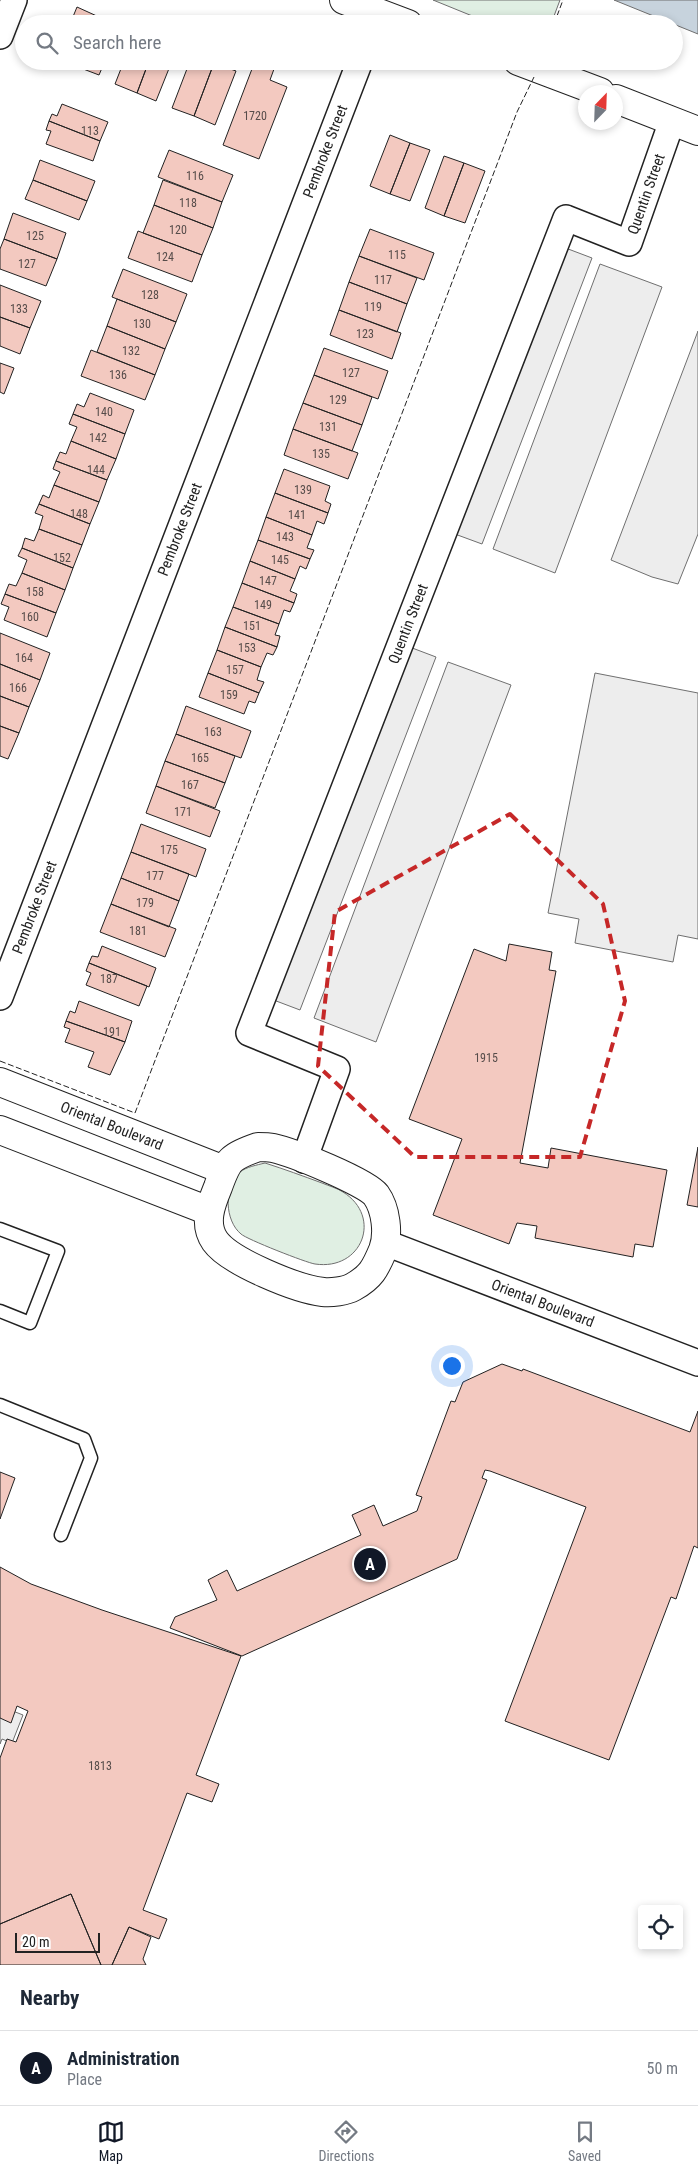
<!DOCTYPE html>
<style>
body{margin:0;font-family:"Roboto Condensed",sans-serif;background:#f6f6f7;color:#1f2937}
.controls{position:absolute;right:15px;bottom:15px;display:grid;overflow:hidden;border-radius:5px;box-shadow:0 2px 8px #0003}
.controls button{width:45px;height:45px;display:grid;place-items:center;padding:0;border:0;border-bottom:1px solid #e0e1e3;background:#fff;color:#1f2937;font:25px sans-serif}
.compass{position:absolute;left:578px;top:85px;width:45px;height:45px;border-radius:50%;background:#fff;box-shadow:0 2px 8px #0003;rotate:23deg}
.scale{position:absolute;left:15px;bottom:12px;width:85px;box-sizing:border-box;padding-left:5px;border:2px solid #222;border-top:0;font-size:14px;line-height:18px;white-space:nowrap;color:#222;-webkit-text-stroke:4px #fff;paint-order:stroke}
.you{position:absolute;left:451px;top:1365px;width:18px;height:18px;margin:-12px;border:4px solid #fff;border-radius:50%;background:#1a73e8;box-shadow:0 0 0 8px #1a73e833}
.badge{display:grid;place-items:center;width:32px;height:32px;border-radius:50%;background:#111827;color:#fff;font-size:16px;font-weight:700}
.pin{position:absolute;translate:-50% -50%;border:2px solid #fff;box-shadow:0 1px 5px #0006}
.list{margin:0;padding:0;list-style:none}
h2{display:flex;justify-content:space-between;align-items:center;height:65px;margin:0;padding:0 20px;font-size:21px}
h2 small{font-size:16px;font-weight:400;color:#747a83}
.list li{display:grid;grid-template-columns:32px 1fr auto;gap:15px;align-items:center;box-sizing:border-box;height:75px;padding:0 20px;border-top:1px solid #e0e1e3}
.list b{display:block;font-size:19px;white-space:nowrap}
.list p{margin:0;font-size:16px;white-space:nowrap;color:#747a83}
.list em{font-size:16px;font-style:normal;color:#747a83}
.icon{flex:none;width:28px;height:28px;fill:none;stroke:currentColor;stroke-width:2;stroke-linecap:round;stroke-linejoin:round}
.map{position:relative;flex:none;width:698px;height:1965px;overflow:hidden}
.search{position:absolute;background:#fff;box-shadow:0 2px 8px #0003;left:15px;right:15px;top:15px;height:55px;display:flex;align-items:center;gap:12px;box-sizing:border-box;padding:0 18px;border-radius:28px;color:#747a83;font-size:19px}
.sheet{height:140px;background:#fff}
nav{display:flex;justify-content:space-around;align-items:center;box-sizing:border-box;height:70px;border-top:1px solid #e0e1e3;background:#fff;font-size:14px;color:#747a83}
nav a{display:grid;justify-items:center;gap:2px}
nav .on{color:#111827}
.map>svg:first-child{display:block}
.green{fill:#e0efe3;stroke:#6f6f6f}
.parking{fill:#ededed;stroke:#6f6f6f}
.water{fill:#c7d3dd;stroke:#6f6f6f}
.building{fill:#f3c9c0;stroke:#222}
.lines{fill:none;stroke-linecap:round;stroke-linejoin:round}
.service-casing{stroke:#222;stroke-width:15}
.minor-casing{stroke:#222;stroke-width:28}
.tertiary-casing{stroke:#222;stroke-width:30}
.secondary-casing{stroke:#222;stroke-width:30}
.service{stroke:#fff;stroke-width:12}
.minor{stroke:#fff;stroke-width:25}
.tertiary{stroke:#fff;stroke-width:28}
.secondary{stroke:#fff;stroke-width:28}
.fence{stroke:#222;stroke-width:1;stroke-dasharray:6 2.5;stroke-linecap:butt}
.marked{fill:none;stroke:#c62828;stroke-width:4;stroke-dasharray:10 6;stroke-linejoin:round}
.labels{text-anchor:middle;stroke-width:4;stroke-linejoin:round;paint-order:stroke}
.number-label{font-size:12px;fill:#564c4a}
.street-label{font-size:15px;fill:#222;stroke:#fff}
</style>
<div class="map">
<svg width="698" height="1965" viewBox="0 0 698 1965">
<rect width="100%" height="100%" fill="#fff"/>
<path class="green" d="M433,0h127l-9,24h-59z
M265,1163c19,6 38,13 57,20 7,3 15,5 21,9 40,25 19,79 -28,72 -8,-1 -69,-25 -74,-30 -16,-13 -18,-47 -1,-62 6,-5 17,-7 25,-9z"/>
<path class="parking" d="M555,244l37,14 -110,286 -38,-14z
M600,264l62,23 -107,286 -62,-24z
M698,331v203l-20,50 -26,-7 -41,-17z
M399,643l37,14 -136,353 -37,-14z
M448,662l63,23 -135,357 -62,-24z
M595,673l103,20v246l-20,-4 -5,27 -98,-19 4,-24 -31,-6z
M0,1706l23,9 -11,28 -10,-4 -2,5z"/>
<path class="water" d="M614,0h84v34z"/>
<path class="building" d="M77,7l22,10 -3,7h-26z
M99,17l18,7h-21z
M80,61h25l-6,14 -21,-8z
M124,61h25l-12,32 -22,-9z
M149,61h23l-16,40 -19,-8z
M190,61l24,2 -20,53 -22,-8z
M255,61l19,8 -4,11 17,7 -28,72 -36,-14z
M214,63l22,8 -21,54 -21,-9z
M62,104l46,18 -8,19 -51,-20 3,-7 5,2z
M49,121l51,20 -7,20 -47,-17 5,-13 -5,-1z
M390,135l20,8 -20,51 -20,-8z
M410,143l20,7 -20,51 -20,-7z
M169,150l64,25 -11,27 -64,-25z
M444,156l20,7 -20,53 -19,-8z
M40,160l55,21 -8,20 -54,-21z
M464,163l21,8 -20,52 -21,-7z
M33,180l54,21 -8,19 -54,-21z
M163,180l59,22 -9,26 -59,-23z
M154,205l59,23 -11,27 -59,-22z
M13,213l53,20 -9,26 -53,-20z
M370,229l64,24 -10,27 -65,-24z
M138,231l64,24 -10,27 -64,-24z
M4,239l53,20 -11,27 -46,-17v-20z
M359,256l58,22 -10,26 -58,-22z
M123,269l64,25 -11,28 -64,-25z
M349,282l58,22 -10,28 -58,-22z
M0,285l41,16 -11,27 -30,-11z
M117,299l59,23 -11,27 -58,-23z
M339,310l62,23 -9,26 -62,-24z
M0,317l30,11 -10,26 -20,-8z
M107,326l58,23 -10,26 -58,-23z
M324,348l64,23 -10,28 -64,-24z
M91,350l64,25 -10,25 -64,-24z
M0,363l14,5 -10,26 -4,-2z
M314,375l58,22 -10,28 -59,-22z
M90,393l44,17 -9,24 -52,-20 4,-10 7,3z
M303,403l59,22 -10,26 -59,-22z
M73,414l52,20 -9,25 -45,-18 6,-14 -8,-3z
M293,429l65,24 -10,26 -64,-24z
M71,441l45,18 -9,21 -51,-19 4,-9 6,2z
M56,461l51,19 -8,22 -45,-17 6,-13 -7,-3z
M284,469l46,17 -5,15 6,3 -3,9 -53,-20z
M54,485l45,17 -9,22 -51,-20 4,-9 6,3z
M275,493l53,20 -4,11 -7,-3 -5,14 -46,-18z
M39,504l51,20 -8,21 -43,-16 4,-13 -8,-3z
M266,517l46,18 -5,13 7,2 -4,9 -52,-19z
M39,529l43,16 -9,23 -51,-20 3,-10 9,3z
M258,540l52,19 -4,10 -6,-3 -5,13 -45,-18z
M22,548l51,20 -8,22 -43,-17 5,-13 -9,-4z
M250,561l45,18 -5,12 7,3 -3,9 -52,-20z
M22,573l43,17 -9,23 -51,-19 4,-10 7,2z
M242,583l52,20 -4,9 -6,-2 -5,14 -46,-17z
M5,594l51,19 -9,24 -43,-17 5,-13 -8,-3z
M233,607l46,17 -4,11 5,1 -3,11 -52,-20z
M225,627l52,20 -4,8 -6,-2 -6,14 -44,-17z
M0,633l50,20 -10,27 -40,-16z
M217,650l44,17 -4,13 7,2 -5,11 -51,-20z
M0,664l40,16 -11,27 -29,-11z
M208,673l51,20 -4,10 -6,-2 -5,13 -45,-17z
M0,696l29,11 -10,26 -19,-7z
M186,706l65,25 -10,27 -65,-24z
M0,726l19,7 -11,26 -8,-3z
M176,734l59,22 -10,27 -60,-22z
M165,761l60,22 -10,25 -59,-22z
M156,786l64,25 -10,26 -64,-24z
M141,824l65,25 -10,28 -65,-25z
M131,852l58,22 -10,27 -58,-23z
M121,878l58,23 -10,26 -58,-23z
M111,904l65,25 -11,28 -65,-25z
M509,944l43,8 -3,18 7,1 -36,192 28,5 3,-20 116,22 -14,77 -18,-3 -2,13 -98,-19 2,-12 -20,-3 -8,21 -76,-29 29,-76 -53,-20 65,-170 32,12z
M102,946l54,22 -7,19 -60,-24 3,-7 6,1z
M89,963l58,23 -8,20 -53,-21 5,-12 -5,-2z
M79,1001l53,20 -7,21 -59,-21 4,-10 5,2z
M66,1021l59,21 -15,33 -22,-8 6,-15 -29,-10 5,-13 -6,-2z
M698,1147v60l-11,-2z
M502,1364l20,7 1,-2 167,63 8,-21v137l-4,-2 -18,53 -5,-2 -62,163 -104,-39 81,-214 -96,-36 -5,-1 -3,8 5,2 -30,79 -215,97 -72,-28 5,-11 42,-17 -9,-20 19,-10 10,21 124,-56 -9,-20 22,-10 9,21 34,-15 5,-14 -6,-2 35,-94 4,1 8,-20z
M0,1472l15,6 -15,41z
M0,1567l31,17 71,26 139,46 -45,119 23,9 -7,18 -25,-9 -44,117 24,9 -8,20 -30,-12 -17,38h-11l-30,-71 -71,30v-166l7,-19 9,3 12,-31 -11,-5 -6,17 -11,-5z
M71,1894l30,71h-101v-41z
M129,1927l22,10 -8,22 3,6h-34z"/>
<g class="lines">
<defs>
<path id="service" d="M0,1229l58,22 -28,72 -30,-12
M0,1405l84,34 7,19 -30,77"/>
<g id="minor">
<path d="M0,36l14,-36"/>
<path id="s1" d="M0,997l360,-936"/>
<path id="s2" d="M304,1160l33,-91 -88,-36 317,-815 63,25 43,-122"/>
<path id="s3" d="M386,1243l312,120"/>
</g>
<g id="tertiary">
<path id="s4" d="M0,1082l224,88"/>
<path d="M0,1130l209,81"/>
<path d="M258,1147c5,0 10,0 15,1 19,4 93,34 103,47 10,14 13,39 7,55 -8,19 -12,27 -30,37 -7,4 -22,6 -30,5 -26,-3 -93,-30 -108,-51 -12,-17 -4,-37 3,-54 10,-28 12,-30 40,-40z"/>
</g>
<path id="secondary" d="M344,0l64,24
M518,61l82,31
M616,99l82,32"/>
</defs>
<use href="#service" class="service-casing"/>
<use href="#minor" class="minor-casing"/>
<use href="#tertiary" class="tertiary-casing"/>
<use href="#secondary" class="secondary-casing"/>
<use href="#service" class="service"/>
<use href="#minor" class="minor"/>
<use href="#tertiary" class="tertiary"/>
<use href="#secondary" class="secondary"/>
<path class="fence" d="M554,24l9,-24
M0,1061l135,52 382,-1001 17,-35"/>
</g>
<path class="marked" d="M510,814l93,90 22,97 -45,156h-165l-97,-91 17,-154z"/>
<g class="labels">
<g class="number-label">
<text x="255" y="120">1720</text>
<text x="90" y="135">113</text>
<text x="195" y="180">116</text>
<text x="188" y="207">118</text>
<text x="178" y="234">120</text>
<text x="35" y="240">125</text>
<text x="397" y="259">115</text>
<text x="165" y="261">124</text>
<text x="27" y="268">127</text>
<text x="383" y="284">117</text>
<text x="150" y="299">128</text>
<text x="373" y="311">119</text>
<text x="19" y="313">133</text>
<text x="142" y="328">130</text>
<text x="365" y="338">123</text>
<text x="131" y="355">132</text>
<text x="351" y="377">127</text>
<text x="118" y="379">136</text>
<text x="338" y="404">129</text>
<text x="104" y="416">140</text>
<text x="328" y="431">131</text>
<text x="98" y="442">142</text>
<text x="321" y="458">135</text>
<text x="96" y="474">144</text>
<text x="303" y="494">139</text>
<text x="79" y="518">148</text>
<text x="297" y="519">141</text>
<text x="285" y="541">143</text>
<text x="62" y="562">152</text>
<text x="280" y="564">145</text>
<text x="268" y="585">147</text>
<text x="35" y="596">158</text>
<text x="263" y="609">149</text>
<text x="30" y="621">160</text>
<text x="252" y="630">151</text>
<text x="247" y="652">153</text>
<text x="24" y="662">164</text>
<text x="235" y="674">157</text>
<text x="18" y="692">166</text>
<text x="229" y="699">159</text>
<text x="213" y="736">163</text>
<text x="200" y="762">165</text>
<text x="190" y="789">167</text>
<text x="183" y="816">171</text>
<text x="169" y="854">175</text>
<text x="155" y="880">177</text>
<text x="145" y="907">179</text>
<text x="138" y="935">181</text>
<text x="109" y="983">187</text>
<text x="112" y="1036">191</text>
<text x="486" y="1062">1915</text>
<text x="100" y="1770">1813</text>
</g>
<g class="street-label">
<text dy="5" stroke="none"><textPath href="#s1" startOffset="906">Pembroke Street</textPath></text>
<text dy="5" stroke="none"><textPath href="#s2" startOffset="1186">Quentin Street</textPath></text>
<text dy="5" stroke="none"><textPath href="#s1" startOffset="501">Pembroke Street</textPath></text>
<text dy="5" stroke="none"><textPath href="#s2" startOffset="631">Quentin Street</textPath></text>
<text dy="5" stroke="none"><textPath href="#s1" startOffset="96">Pembroke Street</textPath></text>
<text dy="5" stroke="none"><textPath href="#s4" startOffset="120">Oriental Boulevard</textPath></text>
<text dy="5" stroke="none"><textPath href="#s3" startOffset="168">Oriental Boulevard</textPath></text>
</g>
</g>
</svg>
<div class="controls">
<button><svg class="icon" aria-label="locate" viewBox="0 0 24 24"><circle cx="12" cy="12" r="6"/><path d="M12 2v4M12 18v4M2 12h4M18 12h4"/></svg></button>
</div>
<svg class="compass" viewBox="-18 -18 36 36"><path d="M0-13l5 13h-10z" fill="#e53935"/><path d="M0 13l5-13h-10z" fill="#747a83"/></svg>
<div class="scale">20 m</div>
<div class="you"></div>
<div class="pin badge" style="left:370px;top:1564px">A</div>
<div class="search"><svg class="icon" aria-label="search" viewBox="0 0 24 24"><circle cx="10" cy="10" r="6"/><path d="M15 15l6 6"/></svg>Search here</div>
</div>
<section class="sheet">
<h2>Nearby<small></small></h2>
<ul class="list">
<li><span class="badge">A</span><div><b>Administration</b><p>Place</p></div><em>50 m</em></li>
</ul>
</section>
<nav>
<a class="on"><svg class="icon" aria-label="map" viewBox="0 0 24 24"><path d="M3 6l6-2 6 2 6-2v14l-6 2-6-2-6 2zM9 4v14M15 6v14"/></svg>Map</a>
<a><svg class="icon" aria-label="directions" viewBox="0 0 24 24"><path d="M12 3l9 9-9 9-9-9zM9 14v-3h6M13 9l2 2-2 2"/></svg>Directions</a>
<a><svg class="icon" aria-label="saved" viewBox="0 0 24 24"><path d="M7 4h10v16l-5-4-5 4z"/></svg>Saved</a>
</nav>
